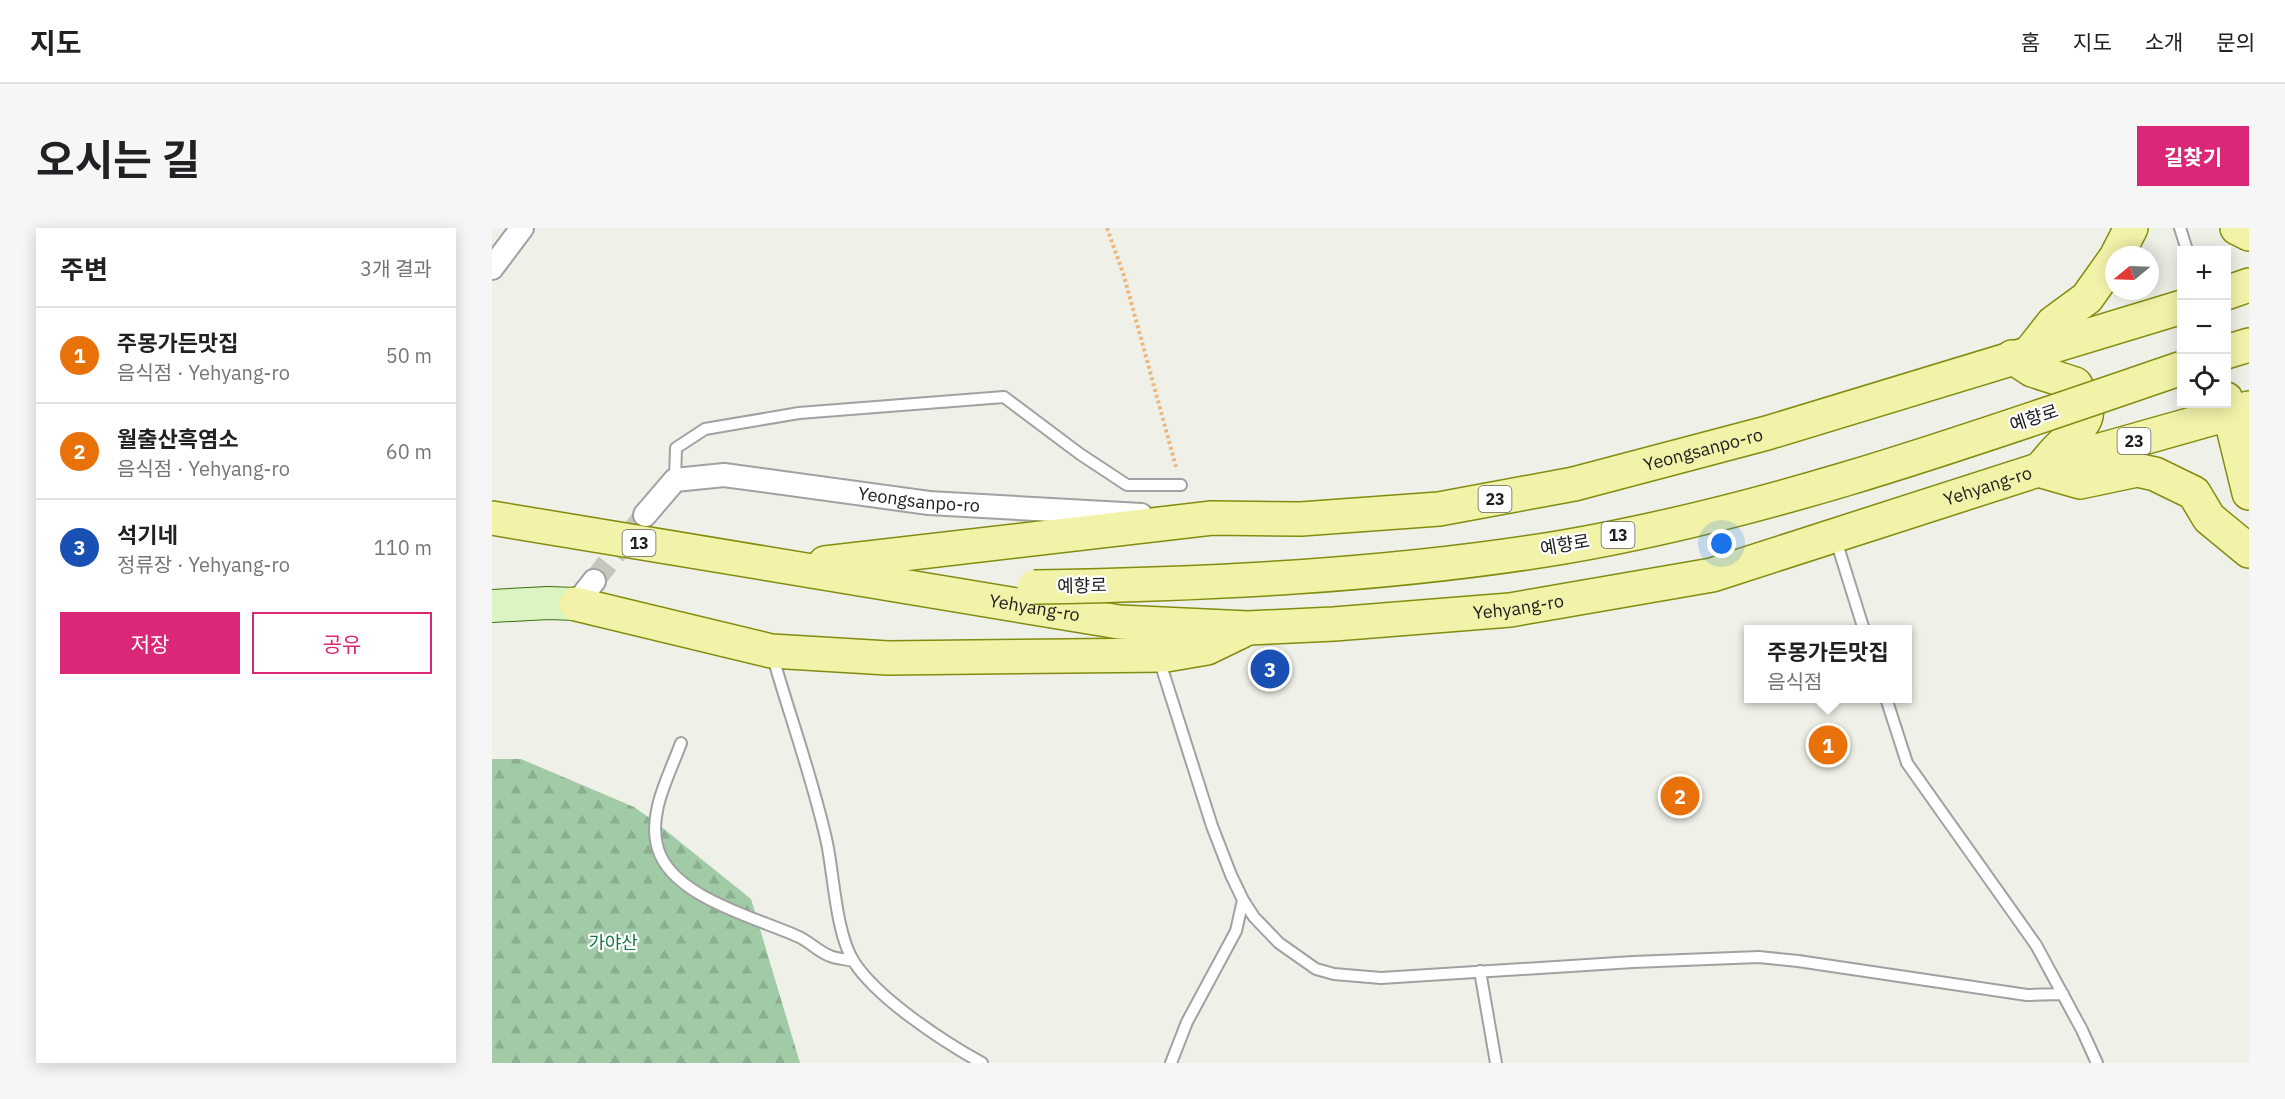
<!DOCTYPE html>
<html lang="ko">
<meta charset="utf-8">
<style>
body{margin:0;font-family:"IBM Plex Sans","Noto Sans KR",sans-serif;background:#f6f6f6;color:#202124}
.controls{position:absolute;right:18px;top:18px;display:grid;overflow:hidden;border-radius:0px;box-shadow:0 3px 15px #0003}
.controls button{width:54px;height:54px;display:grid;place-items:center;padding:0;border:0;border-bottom:2px solid #e0e0e0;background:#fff;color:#202124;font:30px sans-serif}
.compass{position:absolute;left:1613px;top:18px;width:54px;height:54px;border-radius:50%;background:#fff;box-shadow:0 3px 15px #0003;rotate:251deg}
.you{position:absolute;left:1230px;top:316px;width:21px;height:21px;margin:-15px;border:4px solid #fff;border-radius:50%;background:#1a73e8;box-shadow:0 0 0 9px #1a73e833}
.badge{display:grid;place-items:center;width:39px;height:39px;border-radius:50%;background:#db2777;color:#fff;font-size:20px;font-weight:700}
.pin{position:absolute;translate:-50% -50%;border:3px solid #fff;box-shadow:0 2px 6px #0006}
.popup{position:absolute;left:1252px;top:397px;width:168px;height:78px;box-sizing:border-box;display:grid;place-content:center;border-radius:0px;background:#fff;filter:drop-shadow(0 2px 4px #0005);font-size:20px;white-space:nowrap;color:#757577}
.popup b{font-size:22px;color:#202124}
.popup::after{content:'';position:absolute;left:50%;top:100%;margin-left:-12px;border:12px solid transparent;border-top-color:#fff}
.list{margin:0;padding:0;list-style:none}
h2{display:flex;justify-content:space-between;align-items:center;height:78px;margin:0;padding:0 24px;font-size:26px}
h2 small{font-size:20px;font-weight:400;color:#757577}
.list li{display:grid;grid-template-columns:39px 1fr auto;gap:18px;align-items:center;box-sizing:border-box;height:96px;padding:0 24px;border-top:2px solid #e0e0e0}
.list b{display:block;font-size:22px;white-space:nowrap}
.list p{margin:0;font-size:20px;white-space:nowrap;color:#757577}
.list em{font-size:20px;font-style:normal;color:#757577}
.actions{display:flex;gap:12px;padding:18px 24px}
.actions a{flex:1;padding:14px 0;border:2px solid #db2777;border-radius:0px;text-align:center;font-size:21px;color:#db2777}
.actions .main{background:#db2777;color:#fff}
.icon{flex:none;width:33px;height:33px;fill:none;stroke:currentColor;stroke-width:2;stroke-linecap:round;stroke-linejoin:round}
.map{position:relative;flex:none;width:1757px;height:835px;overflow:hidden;border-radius:0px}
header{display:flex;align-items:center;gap:36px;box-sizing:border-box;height:84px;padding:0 30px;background:#fff;border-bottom:2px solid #e0e0e0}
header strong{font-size:28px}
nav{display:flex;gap:33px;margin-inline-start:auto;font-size:21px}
.intro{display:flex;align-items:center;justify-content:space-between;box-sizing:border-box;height:144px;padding:0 36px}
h1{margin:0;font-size:42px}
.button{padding:15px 27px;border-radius:0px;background:#db2777;color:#fff;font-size:21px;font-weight:700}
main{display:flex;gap:36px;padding:0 36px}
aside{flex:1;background:#fff;border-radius:0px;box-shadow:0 3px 15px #0003}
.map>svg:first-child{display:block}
.forest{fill:url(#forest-firs)}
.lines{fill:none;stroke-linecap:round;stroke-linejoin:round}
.street-tunnel{stroke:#c6c6bf;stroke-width:22;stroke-dasharray:22 11;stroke-linecap:butt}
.lane-casing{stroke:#a1a1a1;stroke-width:14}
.street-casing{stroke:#a1a1a1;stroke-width:26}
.secondary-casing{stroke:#3c6e10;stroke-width:34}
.primary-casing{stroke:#818d0f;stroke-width:36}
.path{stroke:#ecb77c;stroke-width:4;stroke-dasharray:3 3;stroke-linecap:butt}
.lane{stroke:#fff;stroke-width:10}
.street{stroke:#fff;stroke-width:22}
.secondary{stroke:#dcf4c1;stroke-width:32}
.primary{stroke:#f3f2a9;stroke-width:33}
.primary-bridge-casing{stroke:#818d0f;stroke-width:36;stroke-linecap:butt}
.primary-bridge{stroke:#f3f2a9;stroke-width:33}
.labels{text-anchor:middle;stroke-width:4.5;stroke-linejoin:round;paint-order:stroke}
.shield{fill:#fff;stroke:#636363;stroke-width:1.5}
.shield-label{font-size:16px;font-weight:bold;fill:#202020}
.street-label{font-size:18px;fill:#202020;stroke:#fff}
.park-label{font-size:18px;fill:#177547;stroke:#fff}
</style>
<header>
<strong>지도</strong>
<nav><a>홈</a><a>지도</a><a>소개</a><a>문의</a></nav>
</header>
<div class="intro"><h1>오시는 길</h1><a class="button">길찾기</a></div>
<main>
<aside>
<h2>주변<small>3개 결과</small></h2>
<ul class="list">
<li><span class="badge" style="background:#e8710a">1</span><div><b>주몽가든맛집</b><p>음식점 · Yehyang-ro</p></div><em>50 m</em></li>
<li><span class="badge" style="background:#e8710a">2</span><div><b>월출산흑염소</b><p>음식점 · Yehyang-ro</p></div><em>60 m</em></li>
<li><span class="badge" style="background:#1a4fb4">3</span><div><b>석기네</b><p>정류장 · Yehyang-ro</p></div><em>110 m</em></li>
</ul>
<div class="actions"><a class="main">저장</a><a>공유</a></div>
</aside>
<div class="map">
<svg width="1757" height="835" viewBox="0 0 1757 835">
<defs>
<pattern id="forest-firs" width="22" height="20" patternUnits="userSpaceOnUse" patternTransform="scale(1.5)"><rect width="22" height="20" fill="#a0cba6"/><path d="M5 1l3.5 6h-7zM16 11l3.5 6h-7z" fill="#8aae8f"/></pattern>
</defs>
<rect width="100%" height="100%" fill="#eff0e7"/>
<path class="forest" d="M0,531h29l113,48 20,14 97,78 49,164h-308z"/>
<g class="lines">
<path class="street-tunnel" d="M102,353l51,-66"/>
<defs>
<path id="lane" d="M1688,0l7,22
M183,252l1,-32 29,-19 94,-16 205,-16 76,57 47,31h54
M1343,309l29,93
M280,426c18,63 41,125 55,189 7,34 9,91 27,119 24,37 90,80 128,101
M667,431l53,167 19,49 12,25 11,17 25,26 37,26 18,5 47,4 252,-16 126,-5 39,4 229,34 36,-1
M1394,470l21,65 129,182 46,85 15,33
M189,515c-12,33 -34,71 -23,106 15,49 100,69 141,88 11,5 20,15 31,19 7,3 16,3 23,5
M988,743l16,92
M679,835l16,-41 49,-91 7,-31"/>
<g id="street">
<path d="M0,40l30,-40"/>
<path id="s1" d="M153,287l30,-35 49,-5 205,28 212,12"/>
<path d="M84,376l18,-23"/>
</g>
<path id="secondary" d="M0,378l56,-3 28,1"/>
<g id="primary">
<path d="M1745,0l12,6"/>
<path d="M1625,27l14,-27"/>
<path d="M1734,65l23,-8"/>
<path d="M1539,123l22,-28 34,-25 27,-38"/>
<path d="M1734,124l23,-7"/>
<path d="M1520,129l20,13 43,14c19,30 14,36 -11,59 -8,7 -15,16 -22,24"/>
<path d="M1734,171l23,94"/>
<path d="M1546,242l42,12 57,-12 18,4 39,19 15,25 40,33"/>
<path id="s2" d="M0,290l627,104 129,6 86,-4 176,-14 202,-35 385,-124 152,-43"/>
<path id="s3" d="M333,335l387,-45 89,1 138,-10 135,-25 193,-51 415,-126"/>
<path d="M84,376l195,47 117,7 278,-3 41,-7 35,-17"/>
</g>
</defs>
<use href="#lane" class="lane-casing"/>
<use href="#street" class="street-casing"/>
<use href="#secondary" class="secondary-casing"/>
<use href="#primary" class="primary-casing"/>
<path class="path" d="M615,0l17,48 52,191"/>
<use href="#lane" class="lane"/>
<use href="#street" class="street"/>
<use href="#secondary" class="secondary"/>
<use href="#primary" class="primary"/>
<defs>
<path id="primary-bridge" d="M542,359c174,-3 351,-11 524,-39 213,-36 419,-110 624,-180"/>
</defs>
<use href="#primary-bridge" class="primary-bridge-casing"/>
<use href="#primary-bridge" class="primary-bridge"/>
</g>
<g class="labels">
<g class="shield">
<rect x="1625.5" y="200" width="33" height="26" rx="4.5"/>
<rect x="986.5" y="258" width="33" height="26" rx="4.5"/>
<rect x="1109.5" y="294" width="33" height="26" rx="4.5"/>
<rect x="130.5" y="302" width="33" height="26" rx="4.5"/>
</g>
<g class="shield-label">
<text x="1642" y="219">23</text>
<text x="1003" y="277">23</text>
<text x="1126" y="313">13</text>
<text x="147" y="321">13</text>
</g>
<g class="street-label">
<text transform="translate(1542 190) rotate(-18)" y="6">예향로</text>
<text dy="6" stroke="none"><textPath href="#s3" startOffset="888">Yeongsanpo-ro</textPath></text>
<text dy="6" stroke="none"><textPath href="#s2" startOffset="1522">Yehyang-ro</textPath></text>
<text dy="6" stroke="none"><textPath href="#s1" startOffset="292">Yeongsanpo-ro</textPath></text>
<text transform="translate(1073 317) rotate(-10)" y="6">예향로</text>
<text transform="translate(590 358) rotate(-1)" y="6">예향로</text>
<text dy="6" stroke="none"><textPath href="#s2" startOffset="1036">Yehyang-ro</textPath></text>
<text dy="6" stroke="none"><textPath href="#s2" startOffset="550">Yehyang-ro</textPath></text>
</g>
<g class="park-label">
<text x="121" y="721">가야산</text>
</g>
</g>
</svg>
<div class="controls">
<button>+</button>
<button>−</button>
<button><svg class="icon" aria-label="locate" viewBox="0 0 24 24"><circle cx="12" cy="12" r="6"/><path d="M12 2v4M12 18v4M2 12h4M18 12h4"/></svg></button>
</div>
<svg class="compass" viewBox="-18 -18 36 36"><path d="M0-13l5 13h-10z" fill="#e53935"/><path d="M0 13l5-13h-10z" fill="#757577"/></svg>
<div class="you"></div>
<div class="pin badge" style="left:1336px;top:517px;background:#e8710a">1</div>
<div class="popup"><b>주몽가든맛집</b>음식점</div>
<div class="pin badge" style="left:1188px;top:568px;background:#e8710a">2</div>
<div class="pin badge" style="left:778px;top:441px;background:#1a4fb4">3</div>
</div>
</main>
